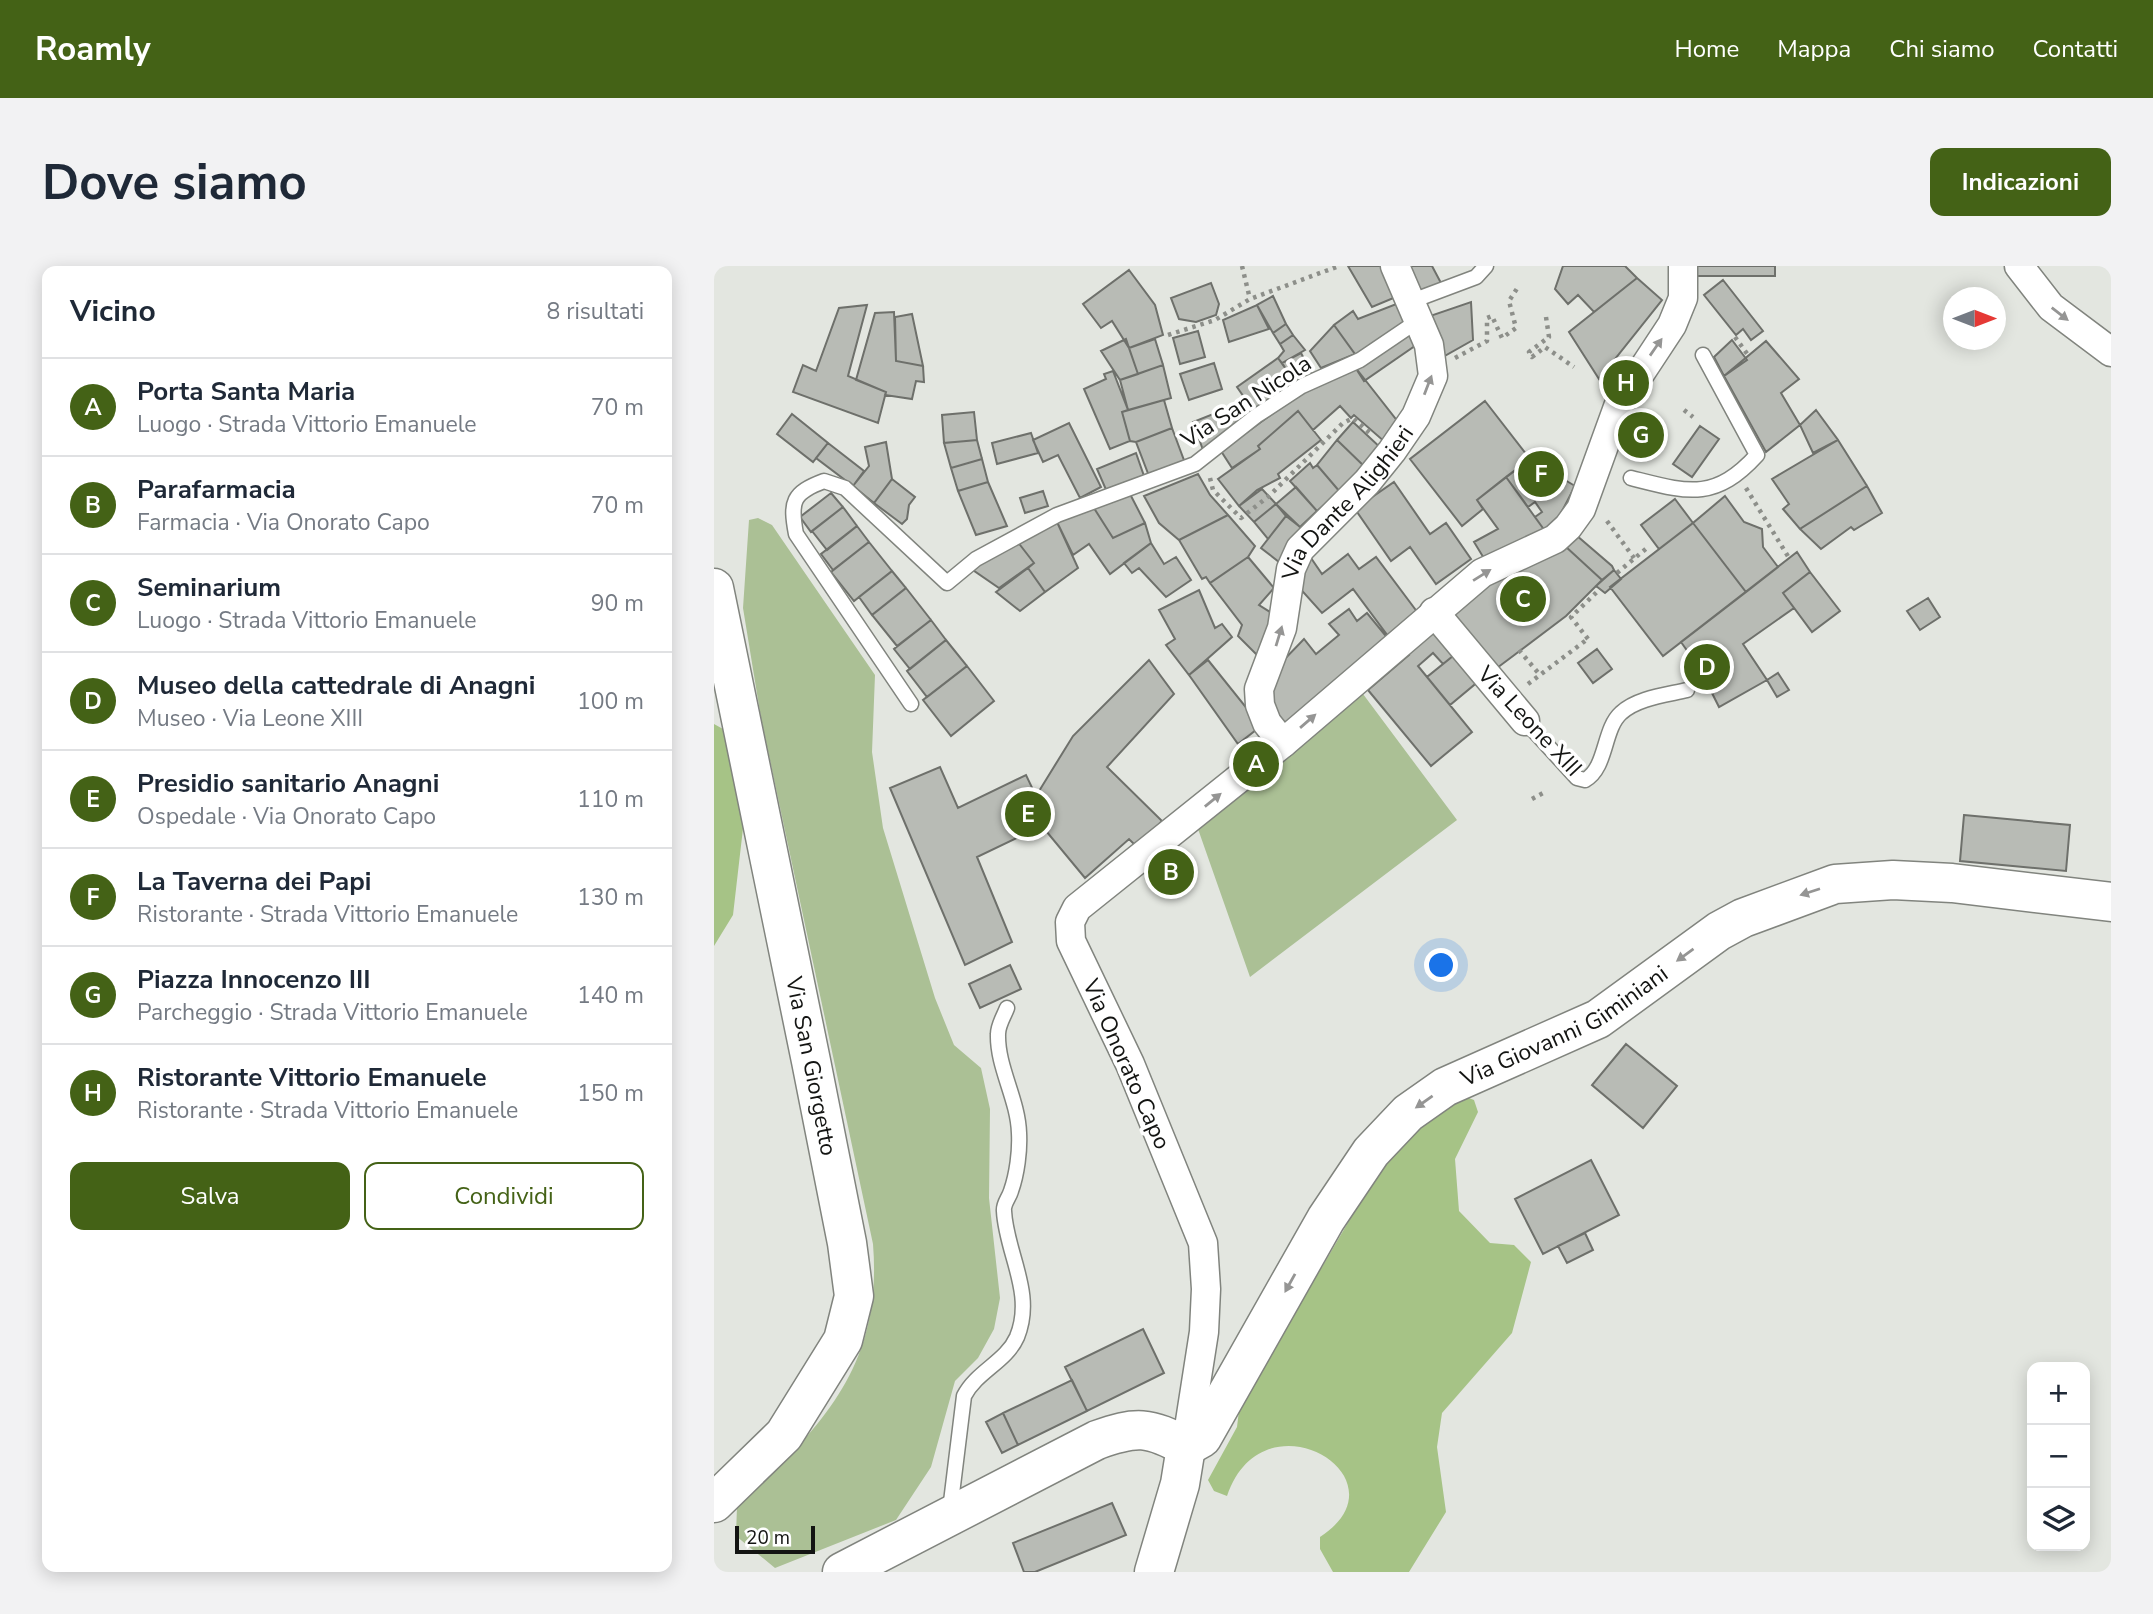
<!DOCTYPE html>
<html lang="it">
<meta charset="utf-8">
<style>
body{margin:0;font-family:"Nunito Sans",sans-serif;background:#f2f2f3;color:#1f2937}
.controls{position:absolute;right:21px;bottom:21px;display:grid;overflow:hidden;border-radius:14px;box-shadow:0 4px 18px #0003}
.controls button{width:63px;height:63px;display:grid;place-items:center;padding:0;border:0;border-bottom:2px solid #e0e1e3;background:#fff;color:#1f2937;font:35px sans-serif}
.compass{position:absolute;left:1229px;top:21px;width:63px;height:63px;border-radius:50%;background:#fff;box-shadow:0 4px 18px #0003;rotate:90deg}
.scale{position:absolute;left:21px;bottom:18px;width:80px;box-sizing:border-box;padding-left:7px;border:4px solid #131412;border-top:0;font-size:19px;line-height:24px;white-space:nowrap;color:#131412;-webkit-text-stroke:5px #fff;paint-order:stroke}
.you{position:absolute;left:728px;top:700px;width:24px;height:24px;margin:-18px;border:5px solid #fff;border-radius:50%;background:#1a73e8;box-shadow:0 0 0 10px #1a73e833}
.badge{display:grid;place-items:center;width:46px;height:46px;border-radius:50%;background:#446216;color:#fff;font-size:23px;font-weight:700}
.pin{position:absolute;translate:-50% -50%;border:4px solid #fff;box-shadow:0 2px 7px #0006}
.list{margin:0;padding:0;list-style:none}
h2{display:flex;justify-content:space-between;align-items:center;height:91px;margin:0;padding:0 28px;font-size:30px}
h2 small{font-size:23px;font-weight:400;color:#747a83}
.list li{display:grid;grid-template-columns:46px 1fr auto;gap:21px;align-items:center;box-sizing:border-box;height:98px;padding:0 28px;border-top:2px solid #e0e1e3}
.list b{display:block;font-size:26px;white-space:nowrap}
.list p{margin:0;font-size:23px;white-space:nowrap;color:#747a83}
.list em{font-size:23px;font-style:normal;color:#747a83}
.actions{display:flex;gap:14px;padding:21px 28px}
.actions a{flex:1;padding:16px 0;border:2px solid #446216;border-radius:14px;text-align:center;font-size:24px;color:#446216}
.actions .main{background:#446216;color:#fff}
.icon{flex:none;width:38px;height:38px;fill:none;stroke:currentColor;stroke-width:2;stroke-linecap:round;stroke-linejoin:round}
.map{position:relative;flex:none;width:1397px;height:1306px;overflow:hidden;border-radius:14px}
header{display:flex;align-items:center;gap:42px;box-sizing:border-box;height:98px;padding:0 35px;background:#446216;color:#fff}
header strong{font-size:33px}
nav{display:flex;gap:38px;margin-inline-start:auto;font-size:24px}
.intro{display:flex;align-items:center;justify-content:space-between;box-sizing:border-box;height:168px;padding:0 42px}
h1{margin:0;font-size:49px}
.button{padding:18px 32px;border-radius:14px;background:#446216;color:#fff;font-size:24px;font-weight:700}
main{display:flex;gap:42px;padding:0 42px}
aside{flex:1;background:#fff;border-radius:14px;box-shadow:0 4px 18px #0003}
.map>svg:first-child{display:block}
.green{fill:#abc095}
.forest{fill:#a6c386}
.building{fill:#b8bbb5;stroke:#6e706b;stroke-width:2}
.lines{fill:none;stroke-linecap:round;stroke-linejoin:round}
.lane-casing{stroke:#81847e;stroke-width:17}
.street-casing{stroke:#81847e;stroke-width:31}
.secondary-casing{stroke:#81847e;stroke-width:41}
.path{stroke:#8d8f8a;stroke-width:4.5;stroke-dasharray:3.5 5;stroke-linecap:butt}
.lane{stroke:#fff;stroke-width:14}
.street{stroke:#fff;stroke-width:28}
.secondary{stroke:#fff;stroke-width:38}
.oneway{fill:#959594}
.labels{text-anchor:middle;stroke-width:7;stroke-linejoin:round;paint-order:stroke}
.street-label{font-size:23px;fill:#131412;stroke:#fff}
</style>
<header>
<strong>Roamly</strong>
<nav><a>Home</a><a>Mappa</a><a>Chi siamo</a><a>Contatti</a></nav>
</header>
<div class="intro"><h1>Dove siamo</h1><a class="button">Indicazioni</a></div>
<main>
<aside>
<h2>Vicino<small>8 risultati</small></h2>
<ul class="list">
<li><span class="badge">A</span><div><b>Porta Santa Maria</b><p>Luogo · Strada Vittorio Emanuele</p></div><em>70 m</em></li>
<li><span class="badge">B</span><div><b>Parafarmacia</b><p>Farmacia · Via Onorato Capo</p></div><em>70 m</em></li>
<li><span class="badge">C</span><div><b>Seminarium</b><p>Luogo · Strada Vittorio Emanuele</p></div><em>90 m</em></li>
<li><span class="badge">D</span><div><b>Museo della cattedrale di Anagni</b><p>Museo · Via Leone XIII</p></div><em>100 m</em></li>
<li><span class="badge">E</span><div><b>Presidio sanitario Anagni</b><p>Ospedale · Via Onorato Capo</p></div><em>110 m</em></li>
<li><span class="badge">F</span><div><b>La Taverna dei Papi</b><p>Ristorante · Strada Vittorio Emanuele</p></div><em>130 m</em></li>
<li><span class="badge">G</span><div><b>Piazza Innocenzo III</b><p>Parcheggio · Strada Vittorio Emanuele</p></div><em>140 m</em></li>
<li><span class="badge">H</span><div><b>Ristorante Vittorio Emanuele</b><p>Ristorante · Strada Vittorio Emanuele</p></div><em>150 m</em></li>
</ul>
<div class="actions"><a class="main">Salva</a><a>Condividi</a></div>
</aside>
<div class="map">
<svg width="1397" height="1306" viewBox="0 0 1397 1306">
<rect width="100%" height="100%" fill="#e3e6e0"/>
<path class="green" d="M44,252l14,7 103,150 -3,77 11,76 52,170 19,47 27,23 9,41 -1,89 11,100 -6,31 -16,29 -23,23 -24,86 -35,53 -121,48 -39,-32 1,-30c84,-78 146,-139 136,-262l-112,-526 -18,-110 6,-88z
M649,428l94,126 -207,157 -52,-148z"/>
<path class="forest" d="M0,458l9,5 22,82 -12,104 -19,31z
M747,829l13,5 4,12 -23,47 4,52 31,32 24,2 17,17 -19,71 -70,80 -5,34 9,65 -37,60h-76l-13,-23v-12c91,-59 -57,-148 -93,-41l-13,-5 -6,-11 29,-53 5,-41 24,-45 56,-74 55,-94 21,-29z"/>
<path class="building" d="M634,0h37l18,28 -31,13z
M689,0h29l9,17 -25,9z
M849,0h62l12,12 -43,34 -16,-17 -10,9 -13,-15z
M979,0h82v10h-82z
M415,4l26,35 8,30 -34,13 -17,-27 -11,7 -18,-24z
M923,12l25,22 -63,79 -30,-47z
M1009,14l40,51 -12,9 -8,-11 -7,6 -32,-40z
M497,17l8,21 -3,11 -20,7 -17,-3 -8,-21z
M559,30l13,28 -13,9 -16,-28z
M690,35l8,20 -55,36 -23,-32 19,-14 5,8z
M757,36l2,38 -32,18 -14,-41z
M153,39l-19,71 38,16 -8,31 -85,-31 10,-27 13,6 23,-63z
M543,39l12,24 -40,13 -6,-22z
M180,46l2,49 27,5 1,16 -8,-1 -4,18 -27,-4 1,-3 -30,-12 19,-67z
M198,48l11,52 -27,-5 -1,-44z
M572,58l7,11 -13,9 -7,-11z
M620,59l21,29 -34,14 -11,-17z
M699,62l9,13 -58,40 -9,-14z
M484,65l7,26 -25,7 -7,-26z
M579,69l12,15 -23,13 -4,-5 6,-7 -4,-7z
M412,73l12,35 -18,6 -19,-29z
M441,73l8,26 -25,9 -9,-26z
M1018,74l15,20 -23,16 -10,-19z
M1052,75l33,38 -18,14 19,32 -34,27 -42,-76z
M587,87l11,21 -15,11 -15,-22z
M564,92l19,27 -42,28 -18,-26z
M500,97l8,26 -33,11 -9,-26z
M449,99l8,33 -43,12 -8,-30z
M641,101l47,60 -16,16 -32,-28 -3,3 -11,-12 -27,24 -15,-19 -40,35 2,3 -28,19 -11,-17 80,-58z
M399,105l15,39 -6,2 8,29 -20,8 -26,-60 22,-10 -2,-5z
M450,134l8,28 -36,14 -6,-1 -8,-29z
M771,135l45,58 -53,41 6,9 -21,17 -52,-67z
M522,139l10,14 -43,31 -10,-28z
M1102,144l22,30 -25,13 -13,-28z
M584,145l23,29 -43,34 2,4 -23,12 -18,16 -21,-27 42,-30 -2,-3z
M260,146l3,28 -33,3 -2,-28z
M78,148l36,29 -15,19 -36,-28z
M639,156l30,28 -17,18 -29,-28z
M355,157l32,64 -21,11 -22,-43 -15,7 -10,-22z
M986,160l19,13 -27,38 -19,-13z
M458,162l13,35 -36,13 -13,-34z
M317,167l7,20 -41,11 -5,-21z
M263,174l5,19 -31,9 -7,-25z
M623,174l29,28 -26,24 -23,-27z
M1124,174l29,46 -67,43 -17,-20 6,-5 -17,-25z
M172,176l6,37 -18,24 -21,-17 16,-20 -4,-19z
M114,177l36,28 -11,15 -37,-28z
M422,187l8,23 -37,16 -10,-23z
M268,193l6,23 -30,9 -7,-23z
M816,193l45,27 -16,31 -14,14 -10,-14 7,-5 -7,-10 -7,5 -22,-30z
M596,197l3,5 4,-3 23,27 -23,19 -27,-30z
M484,208l12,21 18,20 -49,25 -20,-17 -15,-27z
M792,211l39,54 -60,29 -11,-18 24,-13 -21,-29z
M178,213l23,18 -6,8 -2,14 -5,5 -28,-21z
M274,216l19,44 -31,9 -18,-44z
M680,216l36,52 16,-11 25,36 -35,25 -26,-37 -19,14 -36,-52z
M1153,220l15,27 -28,17 -3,-3 -30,22 -21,-20z
M582,221l21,24 -17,16 -24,-23z
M548,223l14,15 -22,18 -15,-16z
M329,225l5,15 -23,7 -5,-15z
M117,227l12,14 -32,25 -11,-15z
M416,228l15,29 -32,15 -21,-33z
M1011,230l19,26 18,7 1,18 15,20 -32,25 -53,-69z
M961,233l18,24 -34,26 -18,-24z
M562,238l10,12 -18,23 -14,-17z
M378,239l21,33 32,-15 6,20 -41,31 -21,-30 -16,11 -16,-33z
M129,241l14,19 -30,24 -15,-19z
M514,249l27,31 -7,11 -38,26 -4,-6 -4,2 -23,-39z
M572,250l18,14 -25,32 -18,-14z
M343,256l21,46 -33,24 -17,-24 6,-5 -17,-22z
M979,257l53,69 -83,64 -53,-69z
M143,260l12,16 -36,28 -12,-16z
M862,269l36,31 2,4 -12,10 -37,-34z
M303,275l17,22 -35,25 -29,-20z
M155,276l23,29 -38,30 -23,-29z
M437,277l13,21 12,-7 15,23 -25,17 -27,-29 -7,5 -8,-10z
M851,280l37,34 -36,36 -73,55 -49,-58 43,-31z
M1083,286l13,20 -27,21 11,15 -51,36 24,36 -48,27 -19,-38 -19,-27z
M634,288l11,15 17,-12 42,56 -30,23 -35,-47 -31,24 -27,-30 16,-25 11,16z
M534,291l26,31 -15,17 19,12 -16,43 -24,-24 4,-11 -32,-42z
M314,302l17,24 -25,19 -24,-19z
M900,304l7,9 -16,14 -9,-7z
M178,305l14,17 -34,27 -13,-18z
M1096,306l30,39 -28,21 -29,-39z
M192,322l25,32 -34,26 -25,-31z
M485,324l16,38 7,-4 10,13 -43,38 -23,-30 9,-6 -16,-29z
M1214,332l12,19 -20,13 -13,-19z
M635,343l8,12 10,-8 23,28 -104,87 -21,-33 10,-26 29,-30 12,15 23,-19 -10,-11z
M217,354l15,20 -36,29 -16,-20z
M721,358l23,28 -15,12 -10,-11 -15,13 54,66 -41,34 -63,-76 41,-35 -5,-6z
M232,374l21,26 -40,31 -20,-26z
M883,383l15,20 -19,14 -15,-20z
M744,386l22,28 -30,25 -23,-28z
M435,394l25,34 -67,73 55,54 -24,27 -9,-9 -44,39 -43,-52 -65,31 35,85 -47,23 -75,-177 50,-21 18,41 68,-33 10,21 37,-60z
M494,394l53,66 -23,18 -49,-69z
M253,400l27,35 -43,35 -28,-36z
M1064,407l11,17 -12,7 -10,-17z
M1250,549l106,10 -4,46 -106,-10z
M296,699l11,24 -41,19 -11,-24z
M912,778l51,42 -34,42 -51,-43z
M877,894l28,55 -76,39 -28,-55z
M871,967l8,17 -26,13 -9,-17z
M429,1063l21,44 -77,38 -22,-44z
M358,1114l15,31 -69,34 -15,-32z
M289,1147l15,32 -16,8 -16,-31z
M398,1237l14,32 -91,37h-11l-11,-29z"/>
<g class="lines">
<defs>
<path id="lane" d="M698,35l64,-24 10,-11
M917,212c56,14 83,24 126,-23l-54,-100
M197,438l-115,-170c-6,-32 -4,-41 28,-53l21,7 102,95 29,-24 81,-44 138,-51 61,-48 46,-30 58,-26 59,-40
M811,455l52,57 8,2c22,-12 18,-51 36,-67 16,-15 45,-18 66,-23
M236,1244l14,-114c13,-25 42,-34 53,-59 18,-44 -11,-84 -13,-126 -1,-7 5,-13 7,-20 6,-17 9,-40 8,-58 -1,-34 -22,-66 -21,-99 0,-9 6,-18 9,-26"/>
<g id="street">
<path d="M1305,0l32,41 60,45"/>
<path d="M720,346l91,109"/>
<path id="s1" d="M569,477l-16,-20 -7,-18 -1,-16 23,-61 9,-59 9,-20 67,-67 25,-31 24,-35 17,-40 -4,-31 -34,-79"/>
<path d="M472,1181l18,-115 2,-43 -3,-46 -73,-179 -59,-123 -1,-19 7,-14 206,-165 199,-170 73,-34 13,-12 13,-18 37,-102 54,-82 11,-27v-32"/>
</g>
<g id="secondary">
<path id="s2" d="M0,322l97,473 36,182 7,53 -11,44 -59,95 -70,68"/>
<path id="s3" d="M472,1181l16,-9 124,-219 45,-67 37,-39 37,-26 153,-68 121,-88 24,-13 92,-34 58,-4 59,3 159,19"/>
<path d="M128,1306l255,-132c39,-14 52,-14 89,7"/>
<path d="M440,1306l26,-88 6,-37"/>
</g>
</defs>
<use href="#lane" class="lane-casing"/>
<use href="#street" class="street-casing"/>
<use href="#secondary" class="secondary-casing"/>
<path class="path" d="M528,0l8,33
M832,51l3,20 -20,15 3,5 13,-10 29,20
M454,69l47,-15 35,-21 89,-33
M1021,71l13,18
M741,92l32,-17v-23l5,-2 10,22 14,-10 -7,-27 9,-14
M970,144l9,7
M496,212l3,12 28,28 28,-22 74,-73 10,-5 19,17
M1032,222l43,70
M893,255l27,37
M903,307l31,-26
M874,373l-17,-22 29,-28
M805,384l21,25
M814,418l61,-46
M818,533l13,-7"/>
<use href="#lane" class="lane"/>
<use href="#street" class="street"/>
<use href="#secondary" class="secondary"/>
</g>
<defs><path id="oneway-solid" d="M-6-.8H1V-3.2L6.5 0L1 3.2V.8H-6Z" transform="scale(1.75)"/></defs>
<g class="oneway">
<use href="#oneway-solid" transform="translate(1346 48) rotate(38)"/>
<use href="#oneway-solid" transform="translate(942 81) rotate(-55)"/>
<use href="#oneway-solid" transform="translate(714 119) rotate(-69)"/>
<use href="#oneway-solid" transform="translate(768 309) rotate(-32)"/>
<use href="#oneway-solid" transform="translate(565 370) rotate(-73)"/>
<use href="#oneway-solid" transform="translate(594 455) rotate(-41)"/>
<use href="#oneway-solid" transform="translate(499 534) rotate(-39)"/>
<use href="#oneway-solid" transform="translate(1096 626) rotate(162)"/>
<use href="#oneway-solid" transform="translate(971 689) rotate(144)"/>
<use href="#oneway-solid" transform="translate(710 836) rotate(145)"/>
<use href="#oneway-solid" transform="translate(576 1017) rotate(119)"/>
</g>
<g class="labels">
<g class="street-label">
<text transform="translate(532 135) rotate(-33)" y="8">Via San Nicola</text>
<text dy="8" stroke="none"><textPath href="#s1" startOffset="273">Via Dante Alighieri</textPath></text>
<text transform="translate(816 455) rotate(47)" y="8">Via Leone XIII</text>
<text dy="8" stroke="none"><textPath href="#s3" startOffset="584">Via Giovanni Giminiani</textPath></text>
<text transform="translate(413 798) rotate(66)" y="8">Via Onorato Capo</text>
<text dy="8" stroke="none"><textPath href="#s2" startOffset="488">Via San Giorgetto</textPath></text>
</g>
</g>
</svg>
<div class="controls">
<button>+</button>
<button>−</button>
<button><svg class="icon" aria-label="layers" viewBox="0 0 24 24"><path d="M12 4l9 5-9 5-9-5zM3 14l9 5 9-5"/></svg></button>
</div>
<svg class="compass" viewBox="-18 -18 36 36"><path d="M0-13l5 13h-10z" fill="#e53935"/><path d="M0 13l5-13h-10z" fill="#747a83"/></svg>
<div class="scale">20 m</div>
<div class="you"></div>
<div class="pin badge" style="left:542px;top:498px">A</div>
<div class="pin badge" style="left:457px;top:606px">B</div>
<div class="pin badge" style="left:809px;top:333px">C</div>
<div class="pin badge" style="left:993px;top:401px">D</div>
<div class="pin badge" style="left:314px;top:548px">E</div>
<div class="pin badge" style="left:827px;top:208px">F</div>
<div class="pin badge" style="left:927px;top:169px">G</div>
<div class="pin badge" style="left:912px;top:117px">H</div>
</div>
</main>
